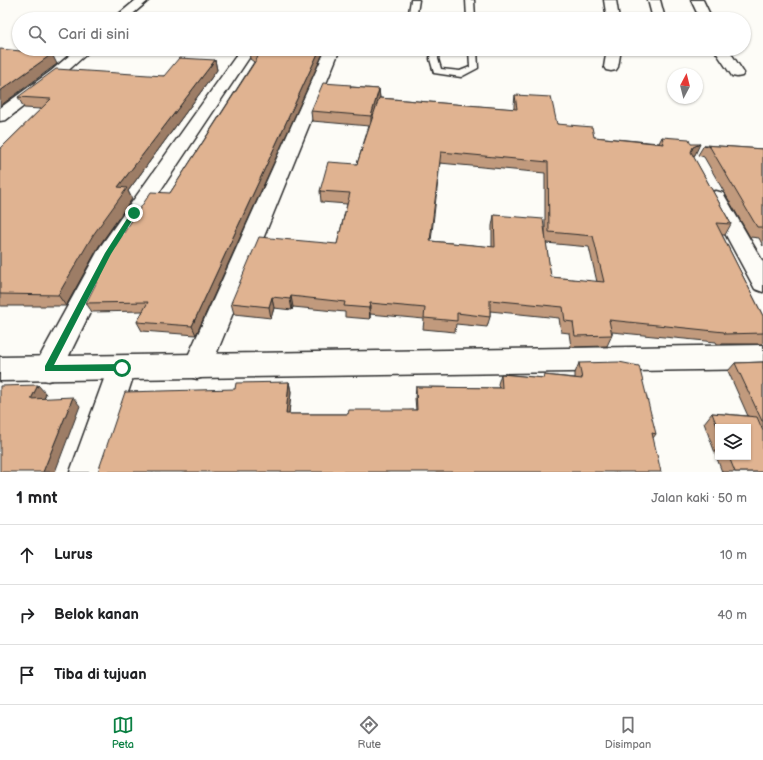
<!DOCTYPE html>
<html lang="id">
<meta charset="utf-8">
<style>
body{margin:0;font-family:"Balsamiq Sans",sans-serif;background:#f2f2f2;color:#202124}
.controls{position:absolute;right:12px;bottom:12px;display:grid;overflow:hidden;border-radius:0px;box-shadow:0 1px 3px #0004}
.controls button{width:36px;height:36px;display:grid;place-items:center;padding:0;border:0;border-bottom:1px solid #e0e0e0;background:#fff;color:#202124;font:20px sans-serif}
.compass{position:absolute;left:667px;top:68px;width:36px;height:36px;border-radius:50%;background:#fff;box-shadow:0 1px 3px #0004;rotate:7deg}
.stop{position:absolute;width:12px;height:12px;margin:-9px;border:3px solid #0b8043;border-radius:50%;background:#fff}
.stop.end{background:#0b8043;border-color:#fff;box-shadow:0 1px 4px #0008}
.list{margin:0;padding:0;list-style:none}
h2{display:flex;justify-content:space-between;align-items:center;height:52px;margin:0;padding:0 16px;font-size:17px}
h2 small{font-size:13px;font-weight:400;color:#757577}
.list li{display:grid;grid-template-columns:26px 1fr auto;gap:12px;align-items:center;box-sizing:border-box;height:60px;padding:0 16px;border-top:1px solid #e0e0e0}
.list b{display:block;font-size:15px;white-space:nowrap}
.list em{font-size:13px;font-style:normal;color:#757577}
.icon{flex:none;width:22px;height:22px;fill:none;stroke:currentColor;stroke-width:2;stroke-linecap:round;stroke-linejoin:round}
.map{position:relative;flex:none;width:763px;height:472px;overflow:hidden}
.search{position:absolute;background:#fff;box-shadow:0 1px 3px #0004;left:12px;right:12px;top:12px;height:44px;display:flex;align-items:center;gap:10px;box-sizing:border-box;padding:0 14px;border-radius:22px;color:#757577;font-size:15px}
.sheet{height:232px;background:#fff}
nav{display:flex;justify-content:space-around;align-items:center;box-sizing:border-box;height:56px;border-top:1px solid #e0e0e0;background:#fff;font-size:11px;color:#757577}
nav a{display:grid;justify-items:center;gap:2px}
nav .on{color:#0b8043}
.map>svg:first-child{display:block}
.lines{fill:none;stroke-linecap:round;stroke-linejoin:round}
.service-casing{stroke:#2b2b2b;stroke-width:3}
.minor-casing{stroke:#2b2b2b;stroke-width:3}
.tertiary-casing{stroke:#2b2b2b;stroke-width:3}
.service{fill:#fdfcf7;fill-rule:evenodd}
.minor{fill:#fdfcf7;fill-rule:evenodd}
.tertiary{fill:#fdfcf7;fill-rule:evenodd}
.wall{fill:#c19a7d;stroke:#2b2b2b;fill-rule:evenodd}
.shaded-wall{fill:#9d7d66;stroke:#2b2b2b}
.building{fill:#e0b391;stroke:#2b2b2b;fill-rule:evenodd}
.route{fill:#0b8043}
</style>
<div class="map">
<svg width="763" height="472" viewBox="0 0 763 472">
<rect width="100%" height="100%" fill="#fdfcf7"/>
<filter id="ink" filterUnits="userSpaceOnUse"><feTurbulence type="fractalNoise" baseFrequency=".025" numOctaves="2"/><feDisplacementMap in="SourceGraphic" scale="8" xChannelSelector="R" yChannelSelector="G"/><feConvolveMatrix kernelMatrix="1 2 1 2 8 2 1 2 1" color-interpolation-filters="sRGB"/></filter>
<g filter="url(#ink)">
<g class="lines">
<defs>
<path id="service" d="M411,0h8l-3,19h-8z
M466,0h8l1,19h-8z
M377,49h26c-5,4 -21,4 -26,0z
M431,49h8l-1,10 3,10 19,2 10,-4 -1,-18h8l1,19 -17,9 -27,-4 -4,-14z"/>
<path id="minor" d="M136,0h13l-22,19h-14z
M604,0h12l3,19h-12z
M648,0h12l5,19h-12z
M691,0h12l9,19h-12z
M77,49h15l-31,28 -55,43 -6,1v-13l51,-37z
M241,49h14l-113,169 -24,37 -60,123 -10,3 -10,-3 -4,-9 4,-9 62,-113z
M326,49h14l-129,318 -4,9 -10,3 -10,-3 -4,-9z
M607,49h14l-3,18 -2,3 -5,1 -5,-1 -2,-3z
M714,49h14l16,24 -2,3 -5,1 -5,-1z
M716,191l7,2 40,69v30l-8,-3 -49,-91 3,-5z
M122,356l10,3 4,9 -34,104h-32l38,-104 4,-9z"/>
<path id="tertiary" d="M763,345v24l-763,12v-24z"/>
</defs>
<use href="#service" class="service-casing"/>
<use href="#minor" class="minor-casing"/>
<use href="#tertiary" class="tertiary-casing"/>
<use href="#service" class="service"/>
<use href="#minor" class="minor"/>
<use href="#tertiary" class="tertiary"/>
</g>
<path class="wall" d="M325,49l-129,286 -54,-4 -5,-9 6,-11 -51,1 -6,-9 84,-110 84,-131 -4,-3 -1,-8z
M215,60l2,10 -89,121 4,8 -33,47 -33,60h-66v-157l41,-40 -17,-1 -6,-11 146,-21z
M351,85v2l28,2 1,9 134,11v-4l1,-10 42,29 37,13 65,6 3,-6 33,18 -2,1 38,68 -6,11h-3l41,81v27l-1,1h-45l-1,-2 -104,-10v3l-5,11 -36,1 -2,-14 -8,-1 -2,-14 -69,-7v6l-3,10 -31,-3 -1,8 -32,-3 1,-10 -54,-5v5l-25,-2v-5l-52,-5 -1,3 -18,-2 -3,10 -37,-4 -3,-11 106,-59 10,-40 -26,-2 -1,-11 37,-27 12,-38 -57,-5 -1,-10zM440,163l105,10v64l-51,-22 -2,11v21l-61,-6zM546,243l43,4 8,35 -46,-5z
M704,145l59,4v97l-4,-8 -9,-1 -46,-80 -6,-2z
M763,362v68h-1l1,42h-41l-18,-49 8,-10 36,3 -20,-45 7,-8zM718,427l30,30h-30z
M579,363l77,71 -3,4 -555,34 137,-83 54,-7 2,10 -2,22h59l68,-4 -1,-12 1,-11 83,1 -1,-4 3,-10 42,4 1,-3 31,3v-5z"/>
<path class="shaded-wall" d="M320,49h5l-129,286 -4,-9z
M52,54l5,10 -57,42v-15z
M215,60l2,10 -89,121 4,8 -33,47 -33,60 -8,-11 60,-108z
M379,89l1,10 -9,27v-10z
M700,144l-5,11 -7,2 5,-10z
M291,296l2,11 -1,3 -2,-11z
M272,297l2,11 -3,10 -2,-11z
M370,303v16l-1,-11z
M289,382l2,10 -3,32 -2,-10z
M38,385l8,9 -6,14 -9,-9z
M73,397l7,9 -25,66h-12z"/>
<path class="building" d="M0,49l52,5 -52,37z
M250,49h70l-128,277 -55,-4 11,-20 -62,1 29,-57 36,-54 19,1 88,-136 -9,-6z
M179,58l36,2 -97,127 9,1 -34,47 -35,60 -58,-1v-145l51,-50 -33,-2 38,-28 108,7z
M323,83l28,2 -1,2 29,2 -8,27 -60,-5z
M515,95l36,2 6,27 35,3 2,10 70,7 -2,-7 27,2 2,5h9l-7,3 -2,5 40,72 -15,-1 47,93v17l-38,1 -1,-2 -115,-12 3,15 -37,1 -2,-14 -8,-1 -2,-14 -73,-7v17l-33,-4v8l-33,-3 1,-10 -55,-5 -1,5 -25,-2 1,-4 -54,-6 -1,3 -18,-2 -3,10 -38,-4 28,-66 78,7 13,-51 -30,-2 8,-29 29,2 22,-66 138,11zM441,152l107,10 1,70 44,4 11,46 -53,-5 -8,-58 -49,-4 1,32 -65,-6z
M704,145l59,4v78h-6l-47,-80z
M619,362l20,4 17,68 -4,-1 9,39h-563l27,-80 110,-3 1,-6 53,-1 -3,32h62l1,-4h68l-1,-23 86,1 -1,-14 43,4v-3l38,4 -3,-16z
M763,362v59h-1l-27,-58z
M38,385l-7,14 42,-2 -30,75h-43v-86z
M712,413l45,4 6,14v41h-28l-6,-15h19v-30h-30v2z"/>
</g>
<path class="route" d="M132,211l5,2 -26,41 -57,111 68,-1 4,4 -1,3h-80v-5l60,-113z"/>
</svg>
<div class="controls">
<button><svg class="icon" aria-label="layers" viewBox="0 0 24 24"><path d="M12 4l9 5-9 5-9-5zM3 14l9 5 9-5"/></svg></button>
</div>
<svg class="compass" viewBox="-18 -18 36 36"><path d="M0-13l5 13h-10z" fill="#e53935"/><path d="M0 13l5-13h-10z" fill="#757577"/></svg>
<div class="stop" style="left:122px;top:368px"></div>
<div class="stop end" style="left:134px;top:213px"></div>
<div class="search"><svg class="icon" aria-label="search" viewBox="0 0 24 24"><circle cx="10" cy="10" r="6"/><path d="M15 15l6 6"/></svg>Cari di sini</div>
</div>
<section class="sheet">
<h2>1 mnt<small>Jalan kaki · 50 m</small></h2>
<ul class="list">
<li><svg class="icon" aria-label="ahead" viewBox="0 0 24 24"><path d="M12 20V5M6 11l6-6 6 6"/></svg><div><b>Lurus</b></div><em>10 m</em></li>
<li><svg class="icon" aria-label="right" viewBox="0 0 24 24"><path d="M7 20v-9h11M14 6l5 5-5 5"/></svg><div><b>Belok kanan</b></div><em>40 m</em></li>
<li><svg class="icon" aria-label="arrive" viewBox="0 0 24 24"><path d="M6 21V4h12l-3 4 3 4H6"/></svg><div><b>Tiba di tujuan</b></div></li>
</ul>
</section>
<nav>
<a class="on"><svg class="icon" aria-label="map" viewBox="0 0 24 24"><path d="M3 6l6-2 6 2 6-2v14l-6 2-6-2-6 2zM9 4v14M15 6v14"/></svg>Peta</a>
<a><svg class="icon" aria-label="directions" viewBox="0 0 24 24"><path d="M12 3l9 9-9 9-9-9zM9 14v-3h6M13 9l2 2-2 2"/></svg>Rute</a>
<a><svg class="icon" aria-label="saved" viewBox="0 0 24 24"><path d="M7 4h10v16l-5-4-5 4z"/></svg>Disimpan</a>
</nav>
